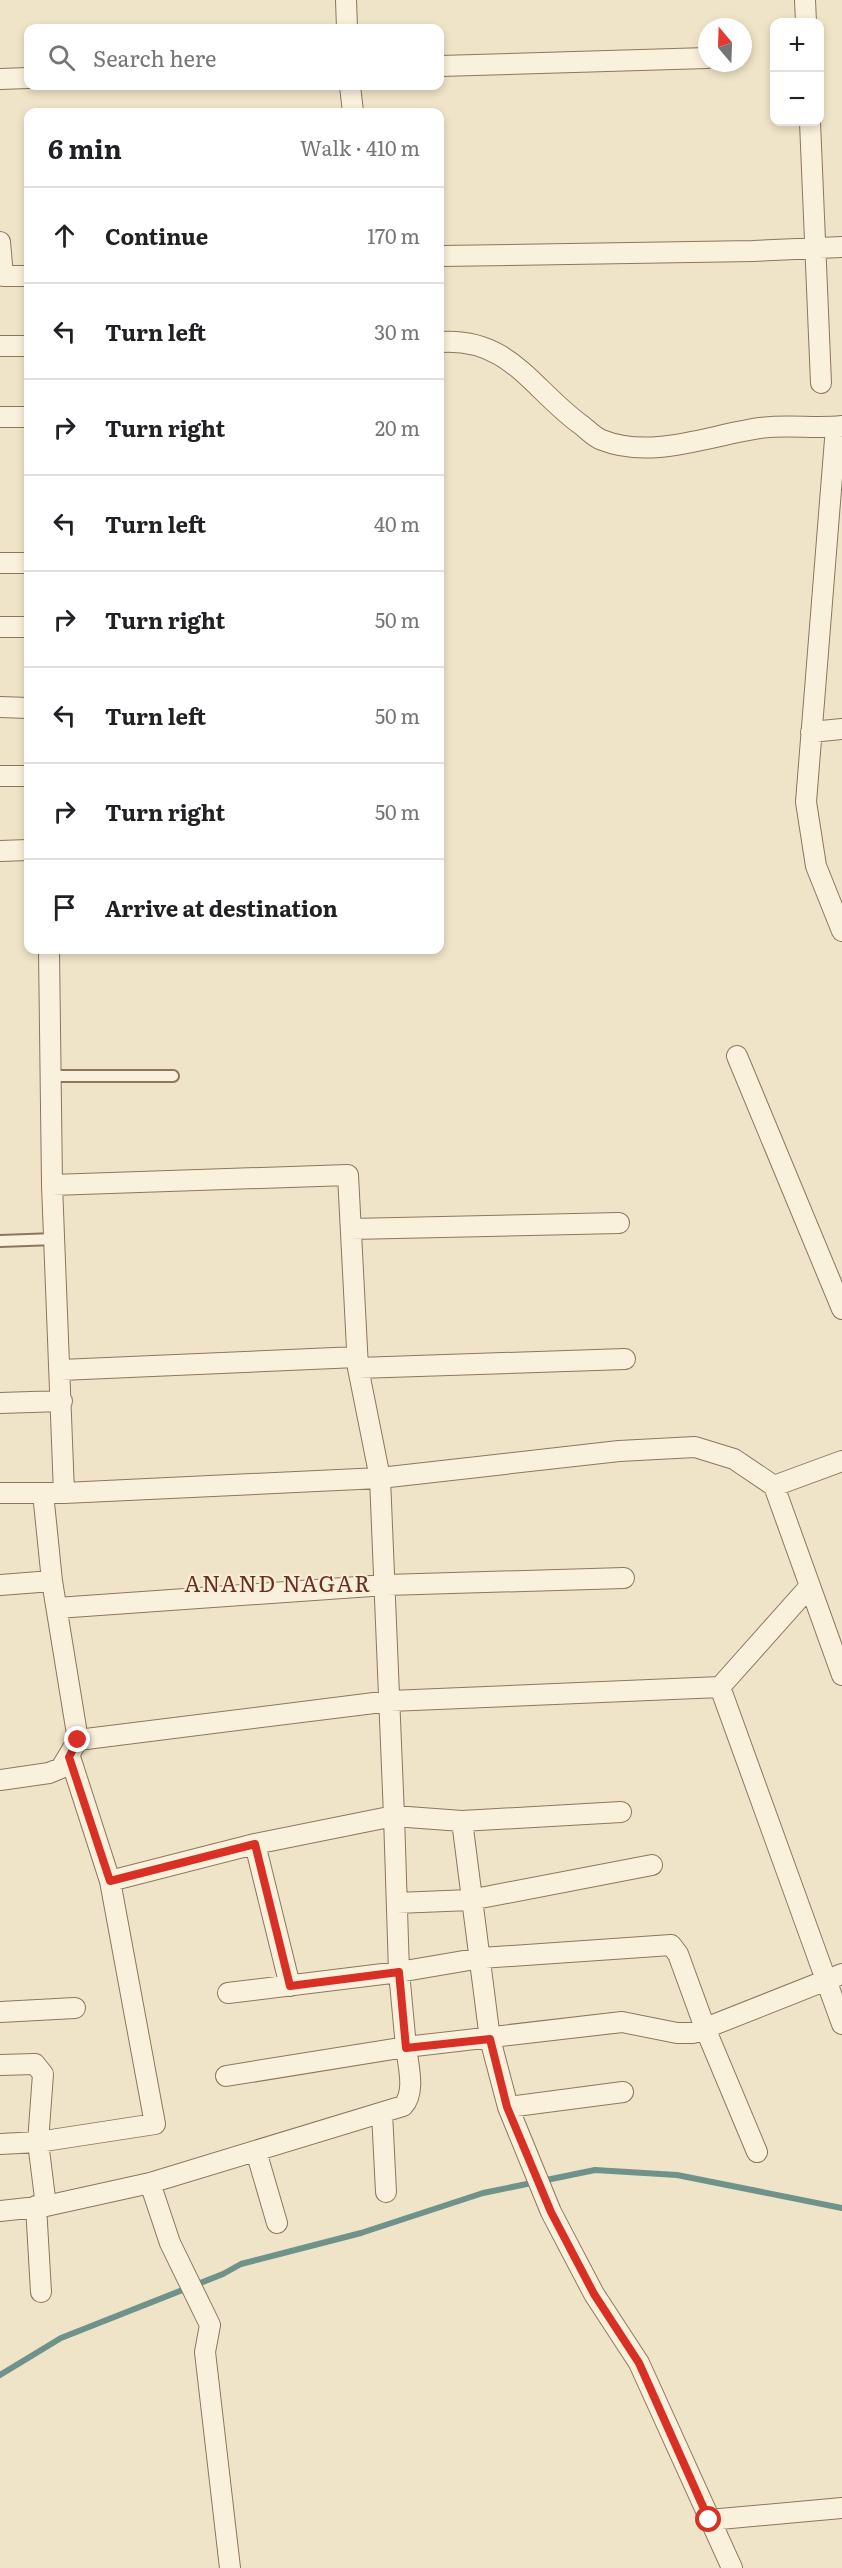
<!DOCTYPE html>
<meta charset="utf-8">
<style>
body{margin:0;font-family:Literata,serif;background:#f6f6f6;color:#202124}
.controls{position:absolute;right:18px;top:18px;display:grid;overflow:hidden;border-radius:12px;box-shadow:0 3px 9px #0003}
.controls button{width:54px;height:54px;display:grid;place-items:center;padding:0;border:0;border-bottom:2px solid #e0e0e0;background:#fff;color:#202124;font:30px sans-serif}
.compass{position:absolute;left:698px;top:18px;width:54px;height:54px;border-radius:50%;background:#fff;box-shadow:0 3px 9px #0003;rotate:341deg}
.stop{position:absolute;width:18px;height:18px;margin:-14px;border:4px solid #d93025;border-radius:50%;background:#fff}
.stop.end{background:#d93025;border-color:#fff;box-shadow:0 2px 6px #0008}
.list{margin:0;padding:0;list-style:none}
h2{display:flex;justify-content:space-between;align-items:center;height:78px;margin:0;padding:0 24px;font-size:26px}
h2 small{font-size:20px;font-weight:400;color:#757577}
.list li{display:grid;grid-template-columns:39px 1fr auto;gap:18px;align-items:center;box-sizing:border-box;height:96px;padding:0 24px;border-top:2px solid #e0e0e0}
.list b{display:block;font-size:22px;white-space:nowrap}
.list em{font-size:20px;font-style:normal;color:#757577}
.icon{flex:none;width:33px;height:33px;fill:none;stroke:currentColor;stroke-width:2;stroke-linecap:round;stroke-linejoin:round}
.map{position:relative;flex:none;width:842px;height:2568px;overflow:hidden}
.search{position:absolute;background:#fff;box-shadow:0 3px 9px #0003;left:24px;top:24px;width:420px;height:66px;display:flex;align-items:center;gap:15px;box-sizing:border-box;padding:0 21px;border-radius:12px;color:#757577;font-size:22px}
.panel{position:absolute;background:#fff;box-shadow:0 3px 9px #0003;left:24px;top:108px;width:420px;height:846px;border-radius:12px}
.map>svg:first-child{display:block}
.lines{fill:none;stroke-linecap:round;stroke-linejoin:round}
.stream{stroke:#6f938a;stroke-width:6}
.lane-casing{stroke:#8d765c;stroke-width:14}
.street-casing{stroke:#8d765c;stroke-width:22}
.lane{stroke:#faf1dc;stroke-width:10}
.street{stroke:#faf1dc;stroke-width:20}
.route{stroke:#d93025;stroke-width:8}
.labels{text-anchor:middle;stroke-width:4.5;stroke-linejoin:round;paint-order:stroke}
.neighbourhood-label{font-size:22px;letter-spacing:1.5px;fill:#6b2e1e;stroke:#f7eed8}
</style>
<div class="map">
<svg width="842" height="2568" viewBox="0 0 842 2568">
<rect width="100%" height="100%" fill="#f0e4c8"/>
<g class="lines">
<path class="stream" d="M0,2375l61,-37 162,-64 18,-10 120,-31 122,-40 112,-23 82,5 165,33"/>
<defs>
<path id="lane" d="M51,1076h122
M0,1241l55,-2"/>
<path id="street" d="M346,0l1,28
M805,0l1,22
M440,66l267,-8
M0,79l28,-1
M350,86l3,26
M810,122l11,261
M0,242l3,34h25
M440,256l313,-5 89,-4
M440,342c69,-5 91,46 140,82 7,5 14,13 22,16 50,20 108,-5 158,-12 27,-4 55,1 82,-2
M0,346h28
M0,417h28
M836,427l-30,375 10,64 26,65
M0,563h28
M0,627h28
M0,707l28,1
M811,732l31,-3
M0,776h28
M0,851l28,-1
M49,950l3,235 12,308
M737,1056l105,253
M52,1185l296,-10 10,193
M351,1229l268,-6
M625,1359l-267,9 22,110 239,-27 76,-4 39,12 40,27 68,189
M61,1370l296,-13
M0,1403l62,-2
M774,1486l68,-25
M0,1493h64l316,-15 14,338 68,5 28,218 18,68 43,105 43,82 45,69 93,205
M0,1585l52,-4
M810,1586l-90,101 122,337
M57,1608l329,-23 238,-7
M78,1740l312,-39 330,-14
M0,1780l49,-7 12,-5 17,-28 -26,-159 -9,-88
M462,1821l159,-9
M255,1844l35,142
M110,1881l145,-37 139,-28 5,156 7,75 -180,29
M397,1903l73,-3 182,-35
M228,1993l171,-21 82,-14 190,-13 7,9 27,74 52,124
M0,2012l75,-4
M0,2065l35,-1 8,10 -5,68 8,64
M508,2107l115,-15
M382,2113l4,79
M0,2144l38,-2 117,-18 -45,-243 -40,-124
M256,2151l21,72
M150,2183l253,-77c13,-14 5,-41 3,-59l216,-25 55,11h16l149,-59
M36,2206l5,86
M0,2211l46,-5 104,-23 20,60 40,82 -5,27 25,216
M709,2520l133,-12"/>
</defs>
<use href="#lane" class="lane-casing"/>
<use href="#street" class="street-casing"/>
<use href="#lane" class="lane"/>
<use href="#street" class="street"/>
</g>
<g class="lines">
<path class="route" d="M78,1740l-9,17 41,124 145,-37 35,142 109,-14 7,76 84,-9 17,68 44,105 43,82 45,69 70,157"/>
</g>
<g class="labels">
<g class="neighbourhood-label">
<text x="278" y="1592">ANAND NAGAR</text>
</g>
</g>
</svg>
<div class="controls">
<button>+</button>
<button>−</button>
</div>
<svg class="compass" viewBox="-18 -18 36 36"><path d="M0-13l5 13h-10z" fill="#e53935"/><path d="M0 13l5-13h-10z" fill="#757577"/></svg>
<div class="stop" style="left:709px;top:2520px"></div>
<div class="stop end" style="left:78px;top:1740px"></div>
<div class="search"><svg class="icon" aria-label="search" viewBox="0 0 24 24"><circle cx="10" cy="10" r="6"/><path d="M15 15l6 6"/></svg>Search here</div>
<section class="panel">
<h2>6 min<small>Walk · 410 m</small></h2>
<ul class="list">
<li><svg class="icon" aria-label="ahead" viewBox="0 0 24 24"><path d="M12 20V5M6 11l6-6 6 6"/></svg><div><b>Continue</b></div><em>170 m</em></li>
<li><svg class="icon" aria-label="left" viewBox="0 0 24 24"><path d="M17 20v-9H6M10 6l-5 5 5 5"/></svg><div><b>Turn left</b></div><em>30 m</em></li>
<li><svg class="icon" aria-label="right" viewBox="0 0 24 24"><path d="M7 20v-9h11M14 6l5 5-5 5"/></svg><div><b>Turn right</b></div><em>20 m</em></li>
<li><svg class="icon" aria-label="left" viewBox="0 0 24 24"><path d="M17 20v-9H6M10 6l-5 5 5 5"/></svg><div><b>Turn left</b></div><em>40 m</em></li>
<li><svg class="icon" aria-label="right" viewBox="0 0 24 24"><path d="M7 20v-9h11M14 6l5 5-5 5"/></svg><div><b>Turn right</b></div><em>50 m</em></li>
<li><svg class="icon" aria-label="left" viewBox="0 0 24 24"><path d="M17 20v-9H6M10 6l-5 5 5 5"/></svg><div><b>Turn left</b></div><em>50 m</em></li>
<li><svg class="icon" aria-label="right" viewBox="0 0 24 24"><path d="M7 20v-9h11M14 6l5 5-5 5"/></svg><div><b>Turn right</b></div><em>50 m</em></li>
<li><svg class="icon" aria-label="arrive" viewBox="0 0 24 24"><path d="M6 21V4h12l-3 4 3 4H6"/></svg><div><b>Arrive at destination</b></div></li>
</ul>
</section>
</div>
